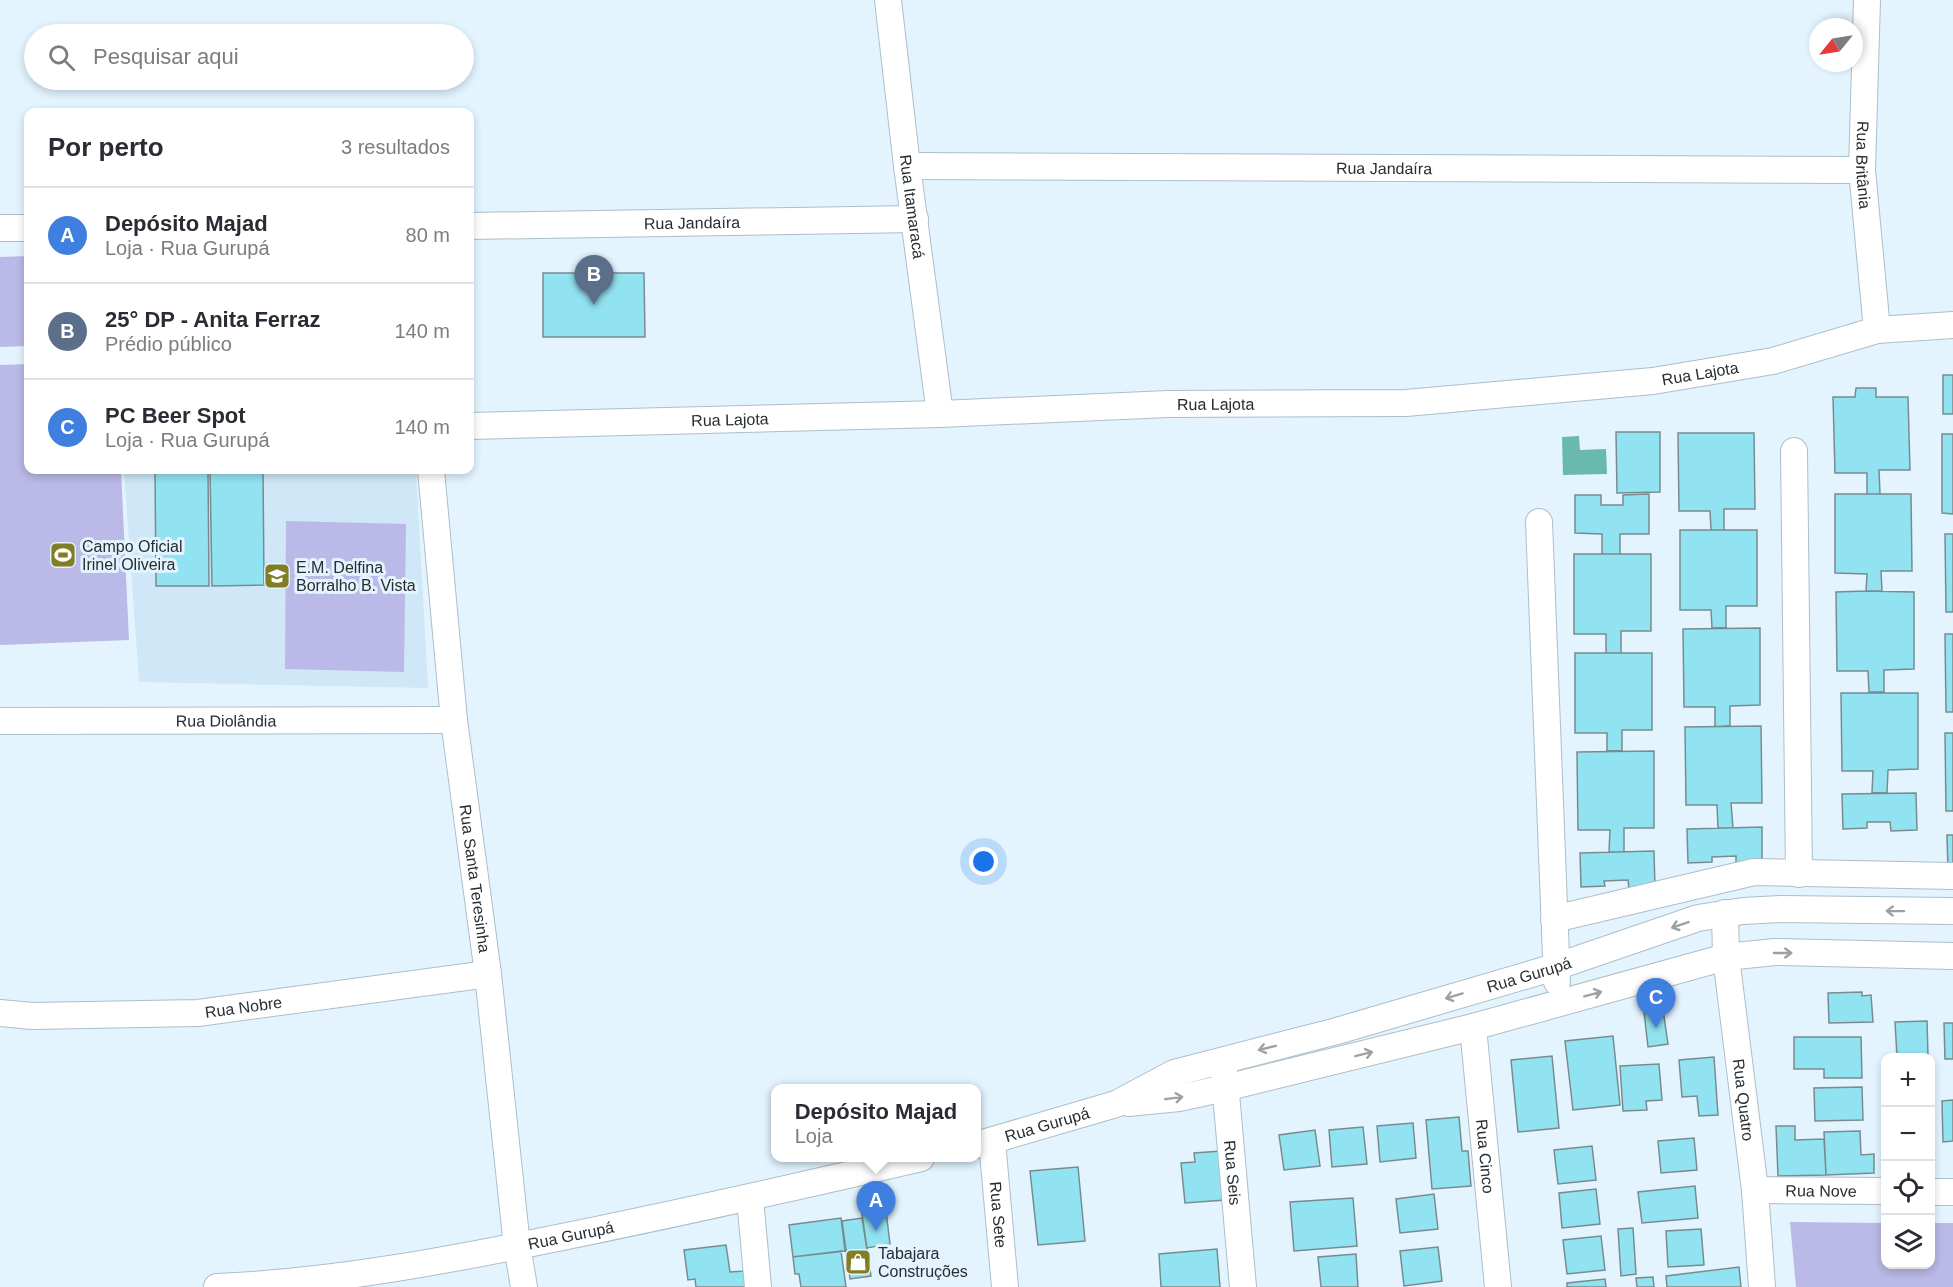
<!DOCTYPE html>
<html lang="pt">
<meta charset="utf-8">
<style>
body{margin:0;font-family:Helvetica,sans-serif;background:#f7f7f7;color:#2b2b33}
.controls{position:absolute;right:18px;bottom:18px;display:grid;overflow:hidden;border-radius:12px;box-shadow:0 3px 9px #0003}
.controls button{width:54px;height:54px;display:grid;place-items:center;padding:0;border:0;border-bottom:2px solid #e1e1e2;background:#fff;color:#2b2b33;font:30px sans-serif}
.compass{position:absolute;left:1809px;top:18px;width:54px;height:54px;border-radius:50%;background:#fff;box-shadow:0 3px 9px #0003;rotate:240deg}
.you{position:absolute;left:984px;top:862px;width:21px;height:21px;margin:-15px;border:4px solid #fff;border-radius:50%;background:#1a73e8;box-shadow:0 0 0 9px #1a73e833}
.badge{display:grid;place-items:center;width:39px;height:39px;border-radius:50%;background:#1a73e8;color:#fff;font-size:20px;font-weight:700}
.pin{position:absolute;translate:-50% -50px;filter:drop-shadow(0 2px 3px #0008)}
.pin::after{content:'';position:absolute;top:32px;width:21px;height:18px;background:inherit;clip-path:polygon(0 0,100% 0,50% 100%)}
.popup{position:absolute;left:771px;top:1084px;width:210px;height:78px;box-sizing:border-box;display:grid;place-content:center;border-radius:12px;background:#fff;filter:drop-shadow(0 2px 4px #0005);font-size:20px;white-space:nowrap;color:#7c7c81}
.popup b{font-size:22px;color:#2b2b33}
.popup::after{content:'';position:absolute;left:50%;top:100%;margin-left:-12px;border:12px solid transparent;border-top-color:#fff}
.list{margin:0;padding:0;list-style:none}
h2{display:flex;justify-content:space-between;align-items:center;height:78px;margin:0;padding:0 24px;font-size:26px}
h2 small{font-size:20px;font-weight:400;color:#7c7c81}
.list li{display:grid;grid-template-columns:39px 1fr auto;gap:18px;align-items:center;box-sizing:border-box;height:96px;padding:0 24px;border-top:2px solid #e1e1e2}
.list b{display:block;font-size:22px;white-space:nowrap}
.list p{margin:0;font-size:20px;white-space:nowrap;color:#7c7c81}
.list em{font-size:20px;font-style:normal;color:#7c7c81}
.icon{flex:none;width:33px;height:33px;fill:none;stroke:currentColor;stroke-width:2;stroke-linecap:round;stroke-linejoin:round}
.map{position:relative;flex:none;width:1953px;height:1287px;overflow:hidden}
.search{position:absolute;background:#fff;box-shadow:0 3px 9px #0003;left:24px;top:24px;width:450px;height:66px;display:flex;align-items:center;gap:15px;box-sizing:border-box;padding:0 21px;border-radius:33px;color:#7c7c81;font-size:22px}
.panel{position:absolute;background:#fff;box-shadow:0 3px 9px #0003;left:24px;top:108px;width:450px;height:366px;border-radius:12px}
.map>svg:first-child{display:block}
.built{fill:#cfe7f6}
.green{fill:#bab9e7}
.water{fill:#69b9ad}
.building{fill:#92e3f1;stroke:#788c90;stroke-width:1.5}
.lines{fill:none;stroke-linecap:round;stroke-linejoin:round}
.minor-casing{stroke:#adbec8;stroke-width:28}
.minor{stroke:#fff;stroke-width:26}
.oneway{stroke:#9ea0a2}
.labels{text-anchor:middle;stroke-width:6;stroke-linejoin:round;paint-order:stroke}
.street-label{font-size:16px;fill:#272d31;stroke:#e3f4ff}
.poi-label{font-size:16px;fill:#272d31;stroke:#e3f4ff;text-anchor:start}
</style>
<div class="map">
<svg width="1953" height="1287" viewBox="0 0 1953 1287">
<rect width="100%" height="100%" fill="#e3f4ff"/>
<path class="built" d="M124,470h292l12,218 -289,-6z"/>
<path class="green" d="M28,256v90l-28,1v-90z
M28,364v106h93l8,170 -129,5v-280z
M286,521l120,3 -2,148 -119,-3z
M1790,1222l95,1 1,41h44l1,-41h22v64h-157z"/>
<path class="water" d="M1579,436l1,14 26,-1 1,25 -44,1 -1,-38z"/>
<path class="building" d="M543,273h101l1,64h-102z
M1943,375h10v39h-10z
M1856,388h20v9h32l2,73h-31l1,24h-13v-21h-32l-2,-76h22z
M1616,432h44v60l-43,1z
M1678,433h76l1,76h-31v21h-13l-1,-19h-31z
M1942,434h11v80l-11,-1z
M155,470h53l1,116h-53z
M210,470h53l1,115 -52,1z
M1649,494v40h-29v20h-18v-20l-27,-1v-38h26v10h22v-10z
M1835,494h76l1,77h-31l1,20h-16l1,-17 -32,-1z
M1680,530h77v76h-31v22h-14l-1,-18h-31z
M1945,534h8v78h-7z
M1574,554h77v77h-30v22h-15v-19h-32z
M1866,591l48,1v77l-30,1v22h-15l-1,-21h-31l-1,-79z
M1760,628v77l-30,1v20l-15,1v-20h-31l-1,-78z
M1945,634h8v78h-7z
M1575,653h77v77h-30v21h-15v-18h-32z
M1841,693h77v76l-30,1 -1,23h-15l1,-22h-31z
M1761,726l1,77h-31l2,25h-15l-1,-23h-31l-1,-78z
M1945,733h8v78h-7z
M1654,751v77h-30v24h-15l1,-22h-32l-1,-78z
M1916,793l1,37 -26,1 -1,-9h-23v6l-24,1 -1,-35z
M1762,827v37l-26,1v-9l-24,1v5l-24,1 -1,-34z
M1947,835h6v34l-5,1z
M1654,851l1,37 -26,1 -1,-9 -24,1 1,5 -24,1 -1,-34z
M1862,992v4l9,-1 2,27 -44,1 -1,-30z
M1663,1010l5,34 -20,3 -4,-35z
M1927,1021l1,35 -31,1 -2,-35z
M1944,1023h9v36h-8z
M1613,1036l7,69 -47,5 -8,-69z
M1794,1037h67l1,41h-38v-9h-30z
M1552,1056l7,72 -41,4 -7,-72z
M1714,1057l4,58 -19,1 -2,-20 -15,1 -3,-37z
M1659,1064l3,36 -16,1 1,9 -24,1 -3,-45z
M1862,1087l1,33 -48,1 -1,-33z
M1953,1100v41l-10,1 -1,-41z
M1459,1117l3,34h6l3,35 -39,3 -6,-69z
M1413,1123l3,35 -36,4 -3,-36z
M1776,1126h19v14l29,-1 2,36 -48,1z
M1363,1127l4,37 -35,3 -3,-37z
M1315,1130l5,36 -36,4 -5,-35z
M1860,1131l1,24 13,-1v19l-48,2 -2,-43z
M1694,1138l3,32 -36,3 -3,-32z
M1592,1146l4,34 -38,4 -4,-34z
M1221,1151l4,49 -40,3 -4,-40 14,-1 -1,-9z
M1078,1167l7,74 -47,4 -8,-74z
M1695,1186l3,32 -56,5 -4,-31z
M1596,1189l4,35 -38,4 -3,-35z
M1434,1194l4,35 -38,4 -4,-34z
M1353,1198l4,48 -63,5 -4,-49z
M886,1211l4,33 -23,4 -5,-34z
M841,1218l4,33 -52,6 -4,-32z
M862,1218l9,58 -21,3 -8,-58z
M1633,1228l3,46 -15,2 -3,-47z
M1701,1229l3,36 -36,2 -2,-36z
M1601,1236l4,34 -38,4 -4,-34z
M726,1245l4,27 15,-1 2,16h-51l-1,-8 -7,1 -4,-30z
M1438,1247l4,34 -38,5 -4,-35z
M1217,1249l3,38h-59l-2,-33z
M841,1251l5,36h-45l-2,-13h-4l-2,-17z
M1356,1254l2,33h-37l-3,-30z
M1739,1267l2,20h-74l-1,-11z
M1653,1277l1,10h-17l-1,-9z
M1605,1279l1,8h-39v-4z"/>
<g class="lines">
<defs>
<g id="minor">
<path id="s1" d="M888,0l19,166 33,248"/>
<path id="s2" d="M1867,0l-5,170 15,160"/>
<path id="s3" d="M907,166l955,4"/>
<path id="s4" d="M470,226l445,-7"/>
<path d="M0,228h28"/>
<path id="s5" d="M470,426l470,-12 228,-10 238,-1 247,-22 120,-20 104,-31 76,-5"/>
<path d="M1794,451l5,423"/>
<path id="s6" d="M431,470l23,250 34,254 29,272 7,41"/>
<path d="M1539,522l18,460"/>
<path id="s7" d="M0,721l454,-1"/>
<path id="s8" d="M1725,913l1,44 29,233 7,97"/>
<path d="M1554,919l200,-47 199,4"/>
<path id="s9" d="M0,1013l32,3 166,-3 290,-39"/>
<path id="s10" d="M1473,1027l25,260"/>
<path id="s11" d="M1224,1071l19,216"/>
<path d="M1128,1103l51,-5 46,-10 248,-61 253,-70 49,-5 178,4"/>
<path id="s12" d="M992,1141l13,146"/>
<path id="s13" d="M976,1145l140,-41 58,-31 163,-42 218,-64 143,-49 45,-7 38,-2 172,2"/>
<path id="s14" d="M1755,1190l131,1"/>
<path d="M1930,1192h23"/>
<path d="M750,1198l8,89"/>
<path id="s15" d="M217,1287c119,-5 238,-28 355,-52 117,-24 233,-50 349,-77"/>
</g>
</defs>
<use href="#minor" class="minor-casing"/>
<use href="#minor" class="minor"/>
</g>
<defs><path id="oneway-shaft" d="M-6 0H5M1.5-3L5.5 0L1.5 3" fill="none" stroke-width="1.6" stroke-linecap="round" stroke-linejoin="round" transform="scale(1.5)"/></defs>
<g class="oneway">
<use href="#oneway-shaft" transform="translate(1895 911) rotate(-179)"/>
<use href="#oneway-shaft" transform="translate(1680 925) rotate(161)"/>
<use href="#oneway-shaft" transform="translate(1783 953)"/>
<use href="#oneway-shaft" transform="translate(1593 994) rotate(-15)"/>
<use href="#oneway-shaft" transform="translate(1454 996) rotate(163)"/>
<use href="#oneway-shaft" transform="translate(1267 1048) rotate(166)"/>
<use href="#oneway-shaft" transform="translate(1364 1054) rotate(-14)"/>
<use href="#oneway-shaft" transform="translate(1174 1098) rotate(-7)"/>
</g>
<defs>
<symbol id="stadium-square" viewBox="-11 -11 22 22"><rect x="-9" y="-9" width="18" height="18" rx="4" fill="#827e25" stroke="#e3f4ff"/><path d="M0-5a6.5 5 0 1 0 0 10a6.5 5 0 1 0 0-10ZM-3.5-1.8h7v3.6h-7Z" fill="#fff"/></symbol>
<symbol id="school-square" viewBox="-11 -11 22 22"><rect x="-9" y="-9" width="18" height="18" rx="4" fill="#827e25" stroke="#e3f4ff"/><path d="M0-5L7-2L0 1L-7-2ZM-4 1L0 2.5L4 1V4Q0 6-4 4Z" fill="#fff"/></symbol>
<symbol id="shop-square" viewBox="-11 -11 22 22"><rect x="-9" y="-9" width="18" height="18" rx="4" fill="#827e25" stroke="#e3f4ff"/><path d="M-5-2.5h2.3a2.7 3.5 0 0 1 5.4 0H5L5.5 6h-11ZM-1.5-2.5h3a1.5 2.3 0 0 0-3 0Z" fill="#fff"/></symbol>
</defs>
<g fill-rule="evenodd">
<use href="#stadium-square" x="48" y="540" width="30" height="30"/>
<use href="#school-square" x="262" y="561" width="30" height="30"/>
<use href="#shop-square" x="843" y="1247" width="30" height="30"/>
</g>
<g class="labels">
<g class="street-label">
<text dy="6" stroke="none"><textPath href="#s2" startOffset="165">Rua Britânia</textPath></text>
<text dy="6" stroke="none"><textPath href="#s3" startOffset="477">Rua Jandaíra</textPath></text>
<text dy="6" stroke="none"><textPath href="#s1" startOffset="208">Rua Itamaracá</textPath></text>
<text dy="6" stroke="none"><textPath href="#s4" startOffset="222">Rua Jandaíra</textPath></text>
<text dy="6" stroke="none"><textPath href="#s5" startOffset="1232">Rua Lajota</textPath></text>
<text dy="6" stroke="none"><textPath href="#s5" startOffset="746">Rua Lajota</textPath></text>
<text dy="6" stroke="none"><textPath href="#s5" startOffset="260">Rua Lajota</textPath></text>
<text dy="6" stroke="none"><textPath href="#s7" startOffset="226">Rua Diolândia</textPath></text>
<text dy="6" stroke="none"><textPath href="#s6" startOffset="411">Rua Santa Teresinha</textPath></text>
<text dy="6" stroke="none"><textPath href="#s13" startOffset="580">Rua Gurupá</textPath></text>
<text dy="6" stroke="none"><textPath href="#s9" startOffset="244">Rua Nobre</textPath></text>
<text dy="6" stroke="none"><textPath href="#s8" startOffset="188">Rua Quatro</textPath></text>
<text dy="6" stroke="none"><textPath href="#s13" startOffset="74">Rua Gurupá</textPath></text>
<text dy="6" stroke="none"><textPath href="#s10" startOffset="130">Rua Cinco</textPath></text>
<text dy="6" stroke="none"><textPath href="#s11" startOffset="102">Rua Seis</textPath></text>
<text dy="6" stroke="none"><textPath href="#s14" startOffset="66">Rua Nove</textPath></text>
<text dy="6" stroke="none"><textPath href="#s12" startOffset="74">Rua Sete</textPath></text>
<text dy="6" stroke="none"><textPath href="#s15" startOffset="358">Rua Gurupá</textPath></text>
</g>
<g class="poi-label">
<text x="82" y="552">Campo Oficial<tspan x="82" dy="18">Irinel Oliveira</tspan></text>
<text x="296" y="573">E.M. Delfina<tspan x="296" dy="18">Borralho B. Vista</tspan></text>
<text x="878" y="1259">Tabajara<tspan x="878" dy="18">Construções</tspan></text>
</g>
</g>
</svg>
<div class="controls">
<button>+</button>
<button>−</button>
<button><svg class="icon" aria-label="locate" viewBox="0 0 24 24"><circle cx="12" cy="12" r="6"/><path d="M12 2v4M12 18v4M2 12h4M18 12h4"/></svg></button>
<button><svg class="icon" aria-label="layers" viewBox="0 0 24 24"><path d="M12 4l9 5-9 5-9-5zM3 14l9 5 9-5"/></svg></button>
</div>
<svg class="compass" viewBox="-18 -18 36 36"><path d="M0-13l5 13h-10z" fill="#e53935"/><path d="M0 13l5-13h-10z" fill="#7c7c81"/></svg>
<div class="you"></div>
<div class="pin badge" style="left:876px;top:1231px;background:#3f7fe0">A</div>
<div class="popup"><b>Depósito Majad</b>Loja</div>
<div class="pin badge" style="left:594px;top:305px;background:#5c6f8a">B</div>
<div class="pin badge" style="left:1656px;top:1028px;background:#3f7fe0">C</div>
<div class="search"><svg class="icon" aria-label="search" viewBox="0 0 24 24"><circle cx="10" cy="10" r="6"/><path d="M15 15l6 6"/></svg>Pesquisar aqui</div>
<section class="panel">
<h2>Por perto<small>3 resultados</small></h2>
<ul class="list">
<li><span class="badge" style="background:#3f7fe0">A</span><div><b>Depósito Majad</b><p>Loja · Rua Gurupá</p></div><em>80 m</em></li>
<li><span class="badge" style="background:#5c6f8a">B</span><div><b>25° DP - Anita Ferraz</b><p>Prédio público</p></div><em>140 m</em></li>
<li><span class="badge" style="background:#3f7fe0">C</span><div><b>PC Beer Spot</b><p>Loja · Rua Gurupá</p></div><em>140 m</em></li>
</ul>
</section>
</div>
